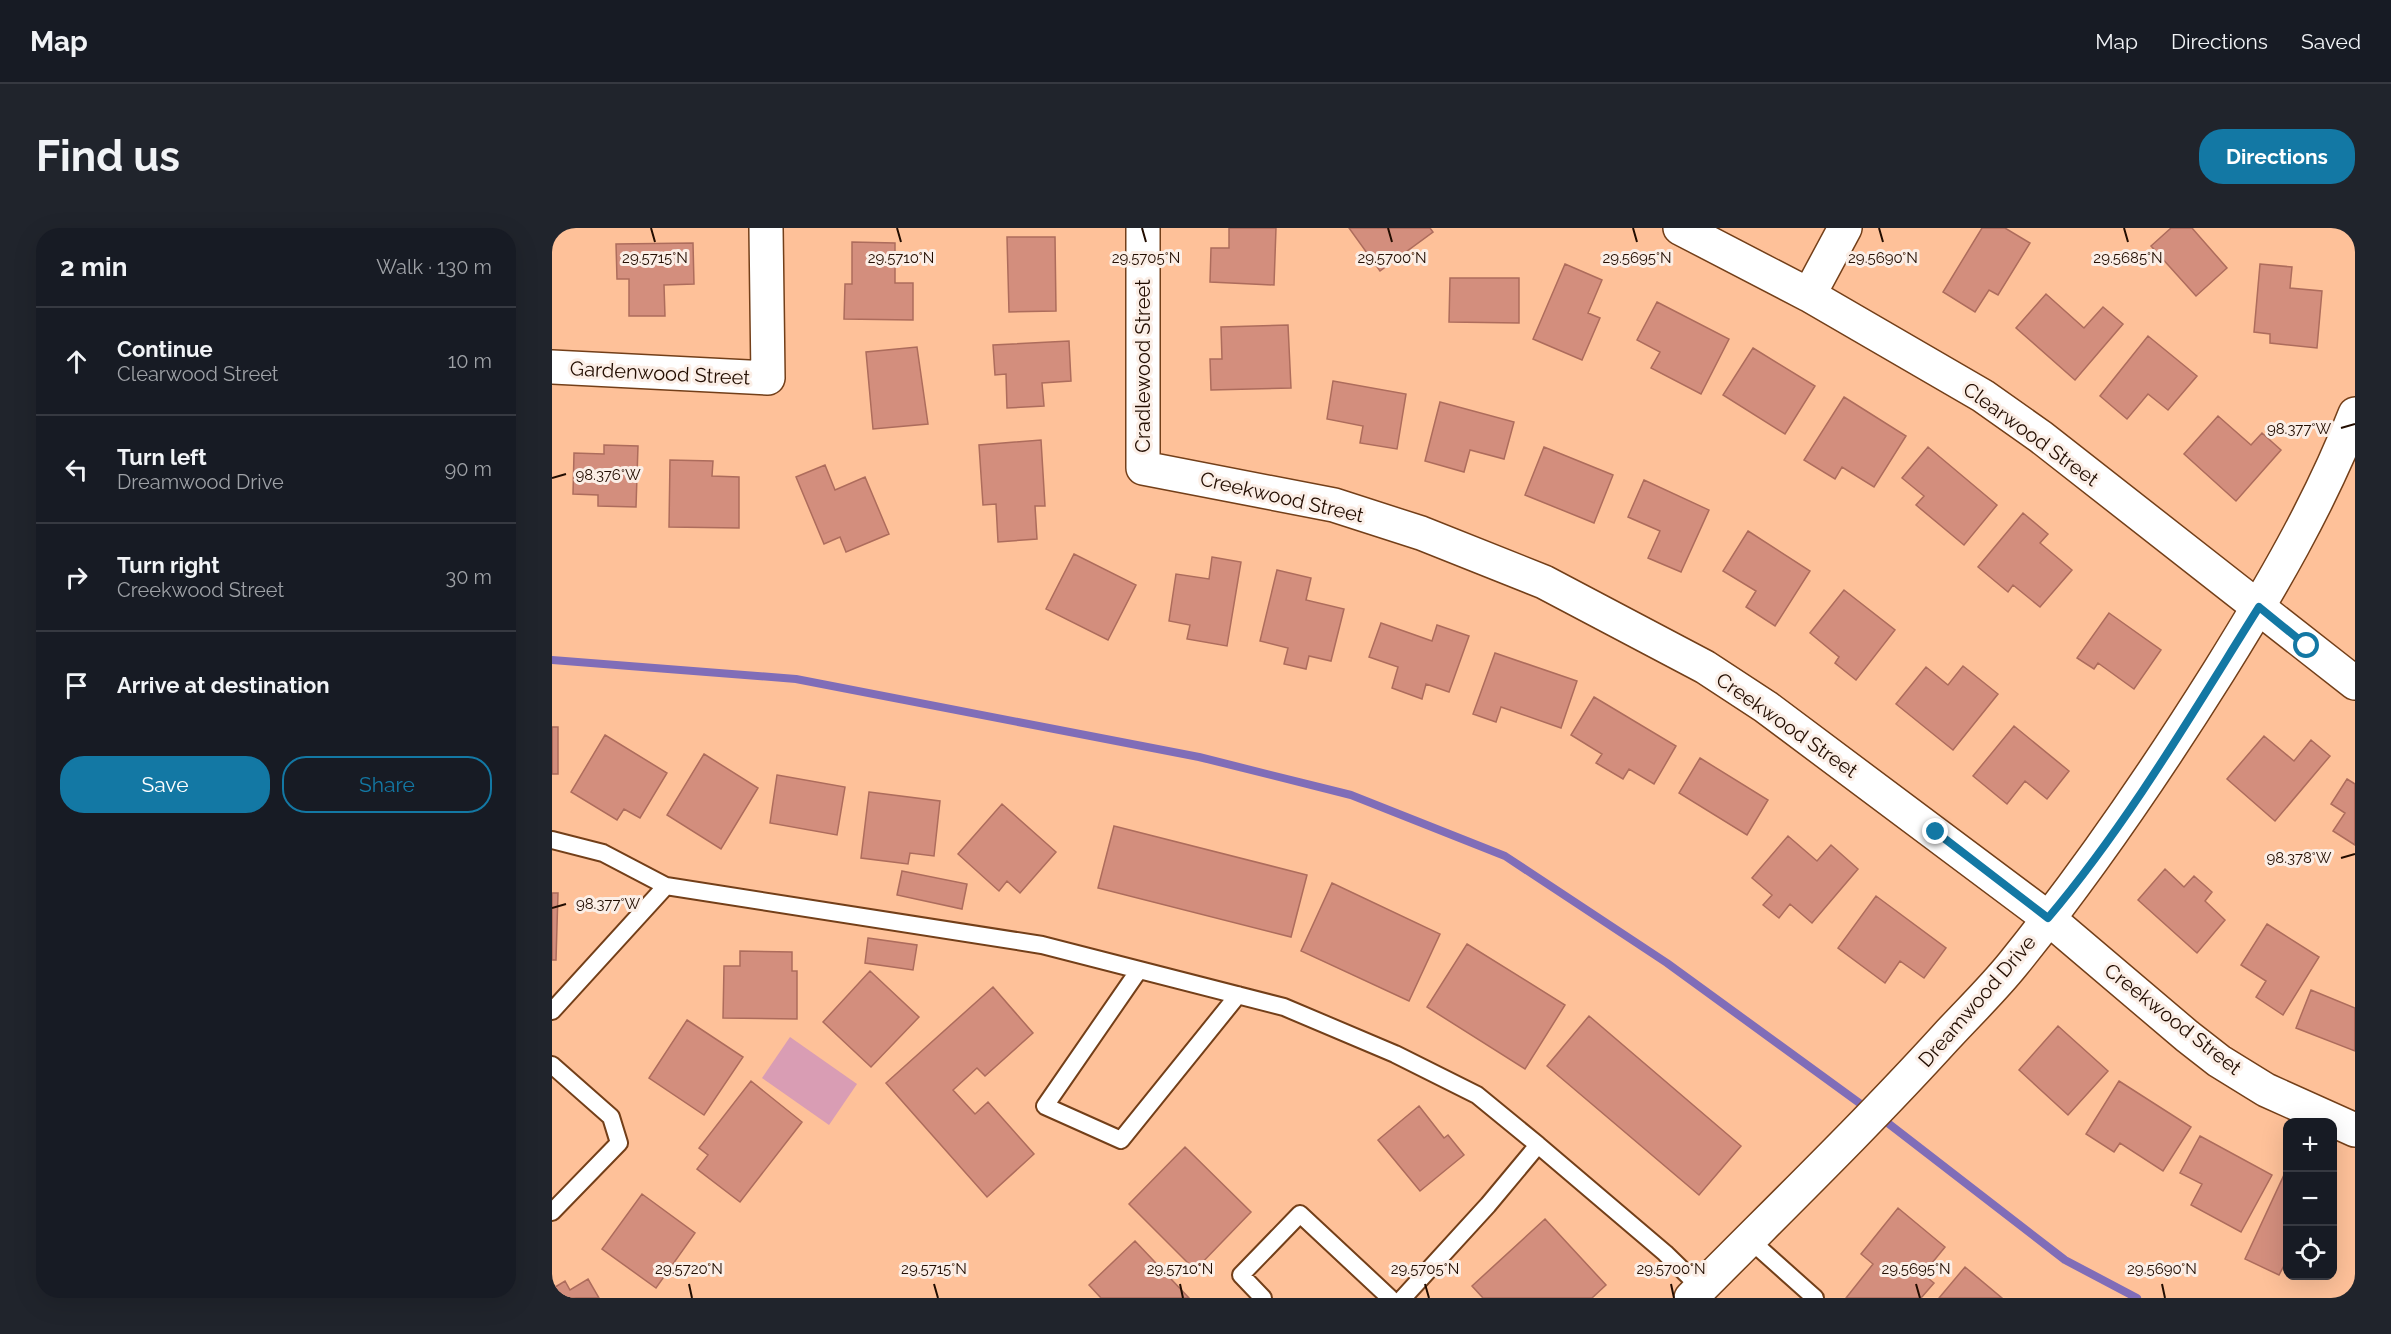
<!DOCTYPE html>
<meta charset="utf-8">
<style>
body{margin:0;font-family:Raleway,sans-serif;background:#20242c;color:#f1f3f6}
.controls{position:absolute;right:18px;bottom:18px;display:grid;overflow:hidden;border-radius:12px;box-shadow:0 6px 24px #0002}
.controls button{width:54px;height:54px;display:grid;place-items:center;padding:0;border:0;border-bottom:2px solid #363941;background:#171b24;color:#f1f3f6;font:30px sans-serif}
.stop{position:absolute;width:18px;height:18px;margin:-14px;border:4px solid #1378a4;border-radius:50%;background:#fff}
.stop.end{background:#1378a4;border-color:#fff;box-shadow:0 2px 6px #0008}
.list{margin:0;padding:0;list-style:none}
h2{display:flex;justify-content:space-between;align-items:center;height:78px;margin:0;padding:0 24px;font-size:26px}
h2 small{font-size:20px;font-weight:400;color:#9ea1a6}
.list li{display:grid;grid-template-columns:39px 1fr auto;gap:18px;align-items:center;box-sizing:border-box;height:108px;padding:0 24px;border-top:2px solid #363941}
.list b{display:block;font-size:22px;white-space:nowrap}
.list p{margin:0;font-size:20px;white-space:nowrap;color:#9ea1a6}
.list em{font-size:20px;font-style:normal;color:#9ea1a6}
.actions{display:flex;gap:12px;padding:18px 24px}
.actions a{flex:1;padding:14px 0;border:2px solid #1378a4;border-radius:24px;text-align:center;font-size:21px;color:#1378a4}
.actions .main{background:#1378a4;color:#fff}
.icon{flex:none;width:33px;height:33px;fill:none;stroke:currentColor;stroke-width:2;stroke-linecap:round;stroke-linejoin:round}
.map{position:relative;flex:none;width:1803px;height:1070px;overflow:hidden;border-radius:24px}
header{display:flex;align-items:center;gap:36px;box-sizing:border-box;height:84px;padding:0 30px;background:#171b24;border-bottom:2px solid #363941}
header strong{font-size:28px}
nav{display:flex;gap:33px;margin-inline-start:auto;font-size:21px}
.intro{display:flex;align-items:center;justify-content:space-between;box-sizing:border-box;height:144px;padding:0 36px}
h1{margin:0;font-size:42px}
.button{padding:15px 27px;border-radius:24px;background:#1378a4;color:#fff;font-size:21px;font-weight:700}
main{display:flex;gap:36px;padding:0 36px}
aside{flex:1;background:#171b24;border-radius:24px;box-shadow:0 6px 24px #0002}
.map>svg:first-child{display:block}
.pitch{fill:#d99db4}
.lines{fill:none;stroke-linecap:round;stroke-linejoin:round}
.stream{stroke:#806db8;stroke-width:8}
.building{fill:#d38e7d;stroke:#ad6c5c;stroke-width:1.5}
.service-casing{stroke:#733f19;stroke-width:20}
.minor-casing{stroke:#733f19;stroke-width:36}
.tertiary-casing{stroke:#733f19;stroke-width:36}
.service{stroke:#fff;stroke-width:16}
.minor{stroke:#fff;stroke-width:33}
.tertiary{stroke:#fff;stroke-width:33}
.route{stroke:#1378a4;stroke-width:8}
.ticks{fill:none;stroke:#220d01;stroke-width:2}
.labels{text-anchor:middle;stroke-width:6;stroke-linejoin:round;paint-order:stroke}
.street-label{font-size:20px;fill:#220d01;stroke:#fbeee6}
.ticks-label{font-size:15px;text-anchor:middle;fill:#220d01;stroke:#fbeee6;stroke-width:6;stroke-linejoin:round;paint-order:stroke}
</style>
<header>
<strong>Map</strong>
<nav><a>Map</a><a>Directions</a><a>Saved</a></nav>
</header>
<div class="intro"><h1>Find us</h1><a class="button">Directions</a></div>
<main>
<aside>
<h2>2 min<small>Walk · 130 m</small></h2>
<ul class="list">
<li><svg class="icon" aria-label="ahead" viewBox="0 0 24 24"><path d="M12 20V5M6 11l6-6 6 6"/></svg><div><b>Continue</b><p>Clearwood Street</p></div><em>10 m</em></li>
<li><svg class="icon" aria-label="left" viewBox="0 0 24 24"><path d="M17 20v-9H6M10 6l-5 5 5 5"/></svg><div><b>Turn left</b><p>Dreamwood Drive</p></div><em>90 m</em></li>
<li><svg class="icon" aria-label="right" viewBox="0 0 24 24"><path d="M7 20v-9h11M14 6l5 5-5 5"/></svg><div><b>Turn right</b><p>Creekwood Street</p></div><em>30 m</em></li>
<li><svg class="icon" aria-label="arrive" viewBox="0 0 24 24"><path d="M6 21V4h12l-3 4 3 4H6"/></svg><div><b>Arrive at destination</b></div></li>
</ul>
<div class="actions"><a class="main">Save</a><a>Share</a></div>
</aside>
<div class="map">
<svg width="1803" height="1070" viewBox="0 0 1803 1070">
<rect width="100%" height="100%" fill="#fec199"/>
<path class="pitch" d="M238,809l67,47 -28,41 -67,-47z"/>
<g class="lines">
<path class="stream" d="M0,432l244,19 403,78 152,38 154,61 162,107 202,147
M1328,889l185,143 72,38"/>
</g>
<path class="building" d="M677,0h47l-2,57 -64,-3 1,-34h18z
M797,0h81l3,4 -53,39z
M1430,0h23l25,15 -32,52 -9,-5 -14,22 -32,-20z
M1619,0h21l35,40 -31,28 -45,-50z
M455,9h48l1,74 -47,1z
M300,14l43,1v40h18v37l-69,-1 1,-35h7z
M141,15l1,41 -30,1 1,31h-36v-37h-12l-1,-35z
M1013,36l37,16 -14,33 12,5 -18,42 -49,-21z
M1708,36l32,3 -2,21 32,3 -5,57 -47,-5v-9l-16,-2z
M898,50h69v45l-70,-1z
M1494,66l38,34 19,-21 20,17 -48,56 -59,-52z
M1105,74l72,37 -28,55 -50,-26 9,-16 -23,-12z
M736,97l3,63 -80,2 -1,-31h12l-1,-32z
M1596,108l49,40 -29,34 -20,-16 -21,25 -27,-23z
M517,113l2,40 -29,2 2,23 -37,2 -1,-34 -11,1 -2,-30z
M365,119l11,77 -55,5 -7,-77z
M1201,120l62,38 -30,48 -62,-39z
M781,153l73,13 -9,55 -37,-6 3,-17 -36,-7z
M1292,169l62,39 -32,51 -32,-20 -7,12 -31,-19z
M888,174l74,20 -10,37 -34,-9 -6,22 -39,-11z
M1666,188l33,29 11,-12 19,17 -45,51 -52,-47z
M489,212l4,66h-10l2,33 -39,3 -2,-38 -13,1 -4,-60z
M52,217l34,1 -2,61 -38,-1v-11l-25,-1 1,-41 30,1z
M992,219l69,28 -19,48 -69,-28z
M1376,219l69,58 -33,40 -48,-40 8,-9 -22,-18z
M118,232l43,1 -1,15 27,1v51l-70,-1z
M273,237l10,25 30,-13 24,57 -43,18 -6,-15 -16,7 -28,-67z
M1092,252l65,30 -28,62 -33,-14 12,-27 -32,-14z
M1471,285l25,21 -8,9 32,27 -32,37 -27,-22 -5,7 -30,-25z
M1196,303l62,40 -35,55 -29,-19 10,-16 -33,-20z
M522,326l62,31 -28,55 -62,-31z
M660,329l29,5 -14,84 -40,-7 3,-14 -21,-4 7,-47 33,5z
M725,342l34,8 -5,22 38,9 -13,52 -22,-5 -3,13 -22,-5 4,-16 -28,-7z
M1292,362l51,40 -39,50 -21,-17 4,-6 -29,-24z
M1557,385l52,37 -27,39 -36,-26 -4,6 -17,-11z
M829,395l51,18 5,-16 32,11 -20,56 -23,-8 -4,15 -30,-11 6,-21 -29,-10z
M943,425l82,28 -16,47 -60,-21 -5,15 -23,-8z
M1411,438l35,28 -45,56 -57,-46 30,-37 22,18z
M1042,469l82,49 -22,38 -25,-15 -6,10 -27,-16 6,-9 -31,-19z
M1462,498l55,45 -22,28 -22,-18 -18,23 -34,-28z
M0,499h6v47h-6z
M53,507l62,38 -27,45 -16,-9 -7,11 -46,-28z
M1712,508l30,25 17,-21 19,16 -55,65 -48,-42z
M152,526l54,34 -37,61 -54,-34z
M1148,530l68,42 -21,35 -68,-42z
M225,547l68,12 -8,48 -67,-12z
M1795,551l8,5v61l-22,-14 12,-18 -14,-9z
M317,564l71,9 -6,55 -24,-3 -2,11 -47,-6z
M450,576l54,48 -36,41 -13,-12 -8,10 -41,-37z
M562,598l193,49 -16,62 -193,-49z
M1236,608l29,25 14,-16 27,24 -46,54 -22,-19 -11,14 -16,-13 9,-10 -20,-17z
M1613,641l19,18 10,-11 18,16 -7,9 20,19 -28,33 -59,-53z
M350,643l65,13 -5,25 -65,-14z
M780,655l108,51 -31,67 -108,-50z
M0,665h6l-2,67h-4z
M1324,668l70,52 -22,30 -24,-17 -15,22 -47,-35z
M1715,696l52,33 -36,58 -27,-18 10,-16 -25,-16z
M316,710l49,7 -4,25 -48,-7z
M915,716l98,61 -40,64 -98,-62z
M188,723l52,1v19h5v48l-74,-1 1,-52h16z
M318,743l49,46 -48,50 -48,-45z
M441,759l40,46 -48,43 -8,-8 -24,22 22,24 13,-12 46,52 -47,43 -101,-114z
M1759,762l44,18v43l-59,-23z
M1037,788l152,130 -42,49 -152,-129z
M135,792l56,37 -39,58 -55,-37z
M1506,798l50,45 -40,44 -49,-45z
M199,853l51,41 -62,80 -43,-33 11,-14 -9,-7z
M1567,853l72,46 -28,44 -43,-28 -6,9 -28,-18z
M867,878l25,32 4,-3 16,20 -44,36 -42,-51z
M1648,908l72,39 -31,57 -50,-27 11,-21 -22,-11z
M633,919l66,65 -56,58 -66,-66z
M1732,947l4,1v82l-9,17 -34,-16z
M90,966l53,39 -39,55 -54,-39z
M1346,980l47,39 -22,27 11,9 -13,15h-75l27,-34 -12,-10z
M993,991l61,66 -14,13h-109l-11,-12z
M583,1013l54,57h-88l-12,-13z
M1413,1039l37,31h-63z
M36,1051l11,19h-47v-9l13,-8 5,9z"/>
<g class="lines">
<defs>
<path id="service" d="M0,612l51,13 63,33 376,59 242,62 111,47 82,41 61,50
M587,742l-94,136 76,34 117,-145
M0,783l114,-125
M0,837l59,52 8,26 -67,69
M1198,1012l65,58
M711,1070l-22,-23 59,-61 90,84
M851,1070l85,-93 50,-60 127,108 36,35"/>
<path id="minor" d="M591,0v240l191,37 87,28 123,49 161,85 61,40 282,211 139,118 32,25 47,29 89,40
M1128,0l129,67 174,101 58,41 314,246
M1257,67l36,-67
M0,139l216,11 -2,-150"/>
<path id="tertiary" d="M1139,1070c85,-86 172,-170 254,-260 23,-25 47,-48 68,-74 76,-94 142,-191 206,-293 51,-82 101,-167 136,-257"/>
</defs>
<use href="#service" class="service-casing"/>
<use href="#minor" class="minor-casing"/>
<use href="#tertiary" class="tertiary-casing"/>
<use href="#service" class="service"/>
<use href="#minor" class="minor"/>
<use href="#tertiary" class="tertiary"/>
</g>
<g class="lines">
<path class="route" d="M1384,604l112,86c81,-96 145,-206 211,-311l48,39"/>
</g>
<path class="ticks" d="M99,0l4,14M345,0l4,14M590,0l4,14M836,0l4,14M1081,0l4,14M1327,0l4,14M1572,0l4,14M1789,200l14,-4M0,250l14,-4M1789,630l14,-4M0,680l14,-4M137,1056l3,14M382,1056l4,14M628,1056l3,14M873,1056l4,14M1119,1056l3,14M1364,1056l4,14M1610,1056l3,14"/>
<g class="labels">
<g class="street-label">
<text transform="translate(591 138) rotate(-90)" y="7">Cradlewood Street</text>
<text transform="translate(108 145) rotate(3)" y="7">Gardenwood Street</text>
<text transform="translate(1479 206) rotate(36)" y="7">Clearwood Street</text>
<text transform="translate(730 269) rotate(13)" y="7">Creekwood Street</text>
<text transform="translate(1235 497) rotate(35)" y="7">Creekwood Street</text>
<text transform="translate(1425 773) rotate(-49)" y="7">Dreamwood Drive</text>
<text transform="translate(1621 791) rotate(38)" y="7">Creekwood Street</text>
</g>
</g>
<g class="ticks-label">
<text x="103" y="35">29.5715°N</text>
<text x="349" y="35">29.5710°N</text>
<text x="594" y="35">29.5705°N</text>
<text x="840" y="35">29.5700°N</text>
<text x="1085" y="35">29.5695°N</text>
<text x="1331" y="35">29.5690°N</text>
<text x="1576" y="35">29.5685°N</text>
<text x="1747" y="206">98.377°W</text>
<text x="56" y="252">98.376°W</text>
<text x="1747" y="635">98.378°W</text>
<text x="56" y="681">98.377°W</text>
<text x="137" y="1046">29.5720°N</text>
<text x="382" y="1046">29.5715°N</text>
<text x="628" y="1046">29.5710°N</text>
<text x="873" y="1046">29.5705°N</text>
<text x="1119" y="1046">29.5700°N</text>
<text x="1364" y="1046">29.5695°N</text>
<text x="1610" y="1046">29.5690°N</text>
</g>
</svg>
<div class="controls">
<button>+</button>
<button>−</button>
<button><svg class="icon" aria-label="locate" viewBox="0 0 24 24"><circle cx="12" cy="12" r="6"/><path d="M12 2v4M12 18v4M2 12h4M18 12h4"/></svg></button>
</div>
<div class="stop" style="left:1755px;top:418px"></div>
<div class="stop end" style="left:1384px;top:604px"></div>
</div>
</main>
